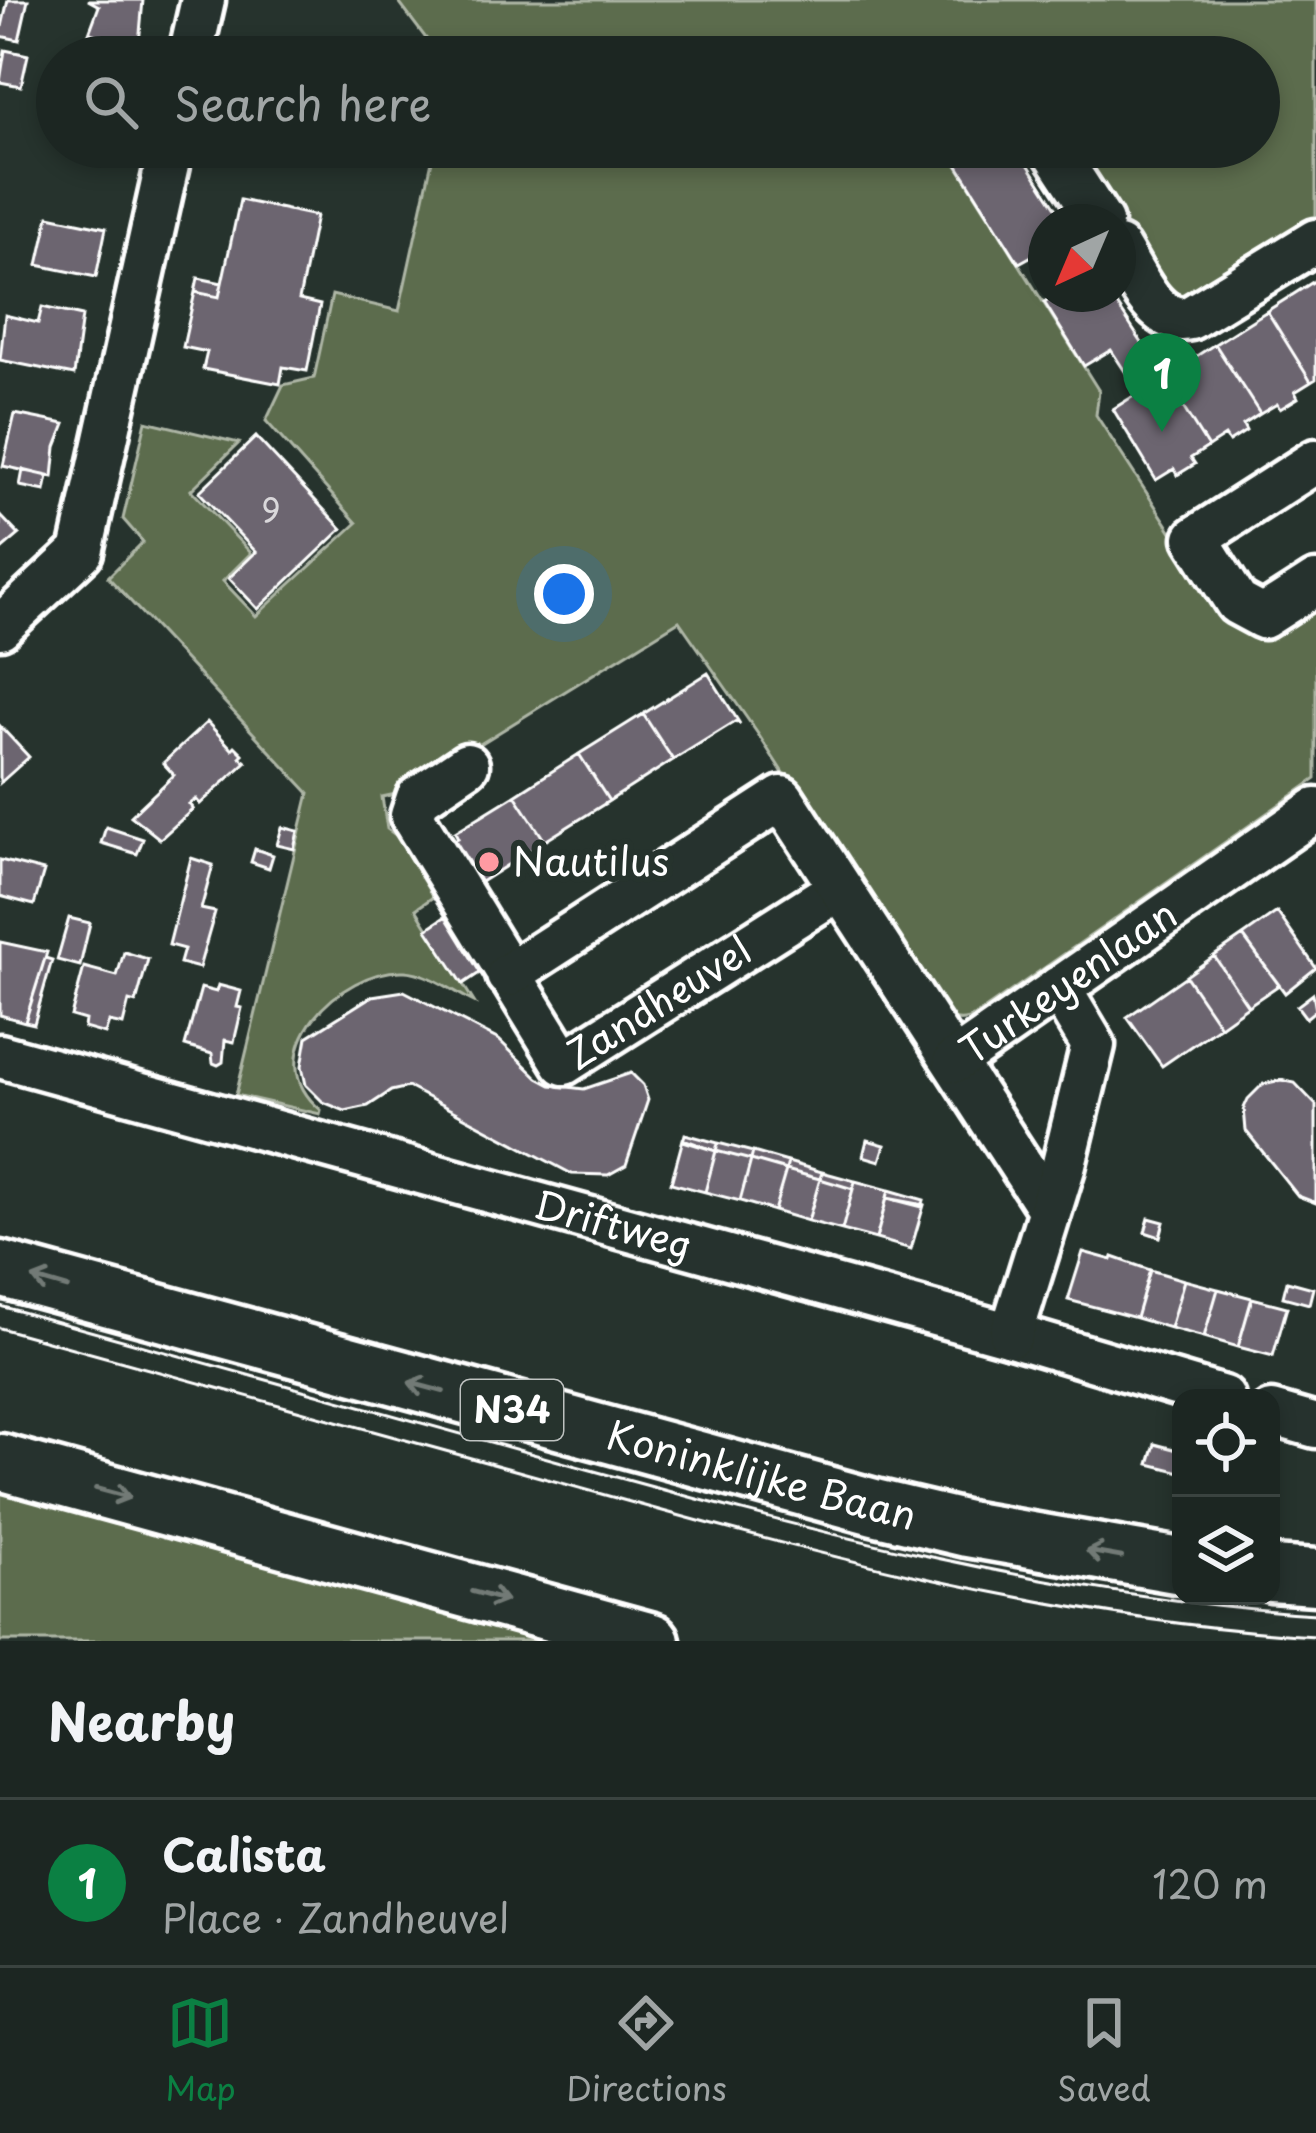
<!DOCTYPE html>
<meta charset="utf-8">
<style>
body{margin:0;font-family:"Playpen Sans",sans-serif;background:#252e2a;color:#f1f3f6}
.controls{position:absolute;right:36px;bottom:36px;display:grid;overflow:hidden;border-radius:24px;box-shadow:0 6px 18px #0003}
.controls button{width:108px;height:108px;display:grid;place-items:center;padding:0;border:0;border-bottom:3px solid #3a4340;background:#1c2622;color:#f1f3f6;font:60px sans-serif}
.compass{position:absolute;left:1028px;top:204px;width:108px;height:108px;border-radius:50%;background:#1c2622;box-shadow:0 6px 18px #0003;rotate:224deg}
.you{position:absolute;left:564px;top:594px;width:42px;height:42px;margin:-30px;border:9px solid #fff;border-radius:50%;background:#1a73e8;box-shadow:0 0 0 18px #1a73e833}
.badge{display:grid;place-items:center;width:78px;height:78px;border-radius:50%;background:#0b8043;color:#fff;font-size:39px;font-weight:700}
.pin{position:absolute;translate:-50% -99px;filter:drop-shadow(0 3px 6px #0008)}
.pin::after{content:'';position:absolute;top:63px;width:42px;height:36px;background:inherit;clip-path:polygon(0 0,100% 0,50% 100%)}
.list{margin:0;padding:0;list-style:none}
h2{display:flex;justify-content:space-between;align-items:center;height:156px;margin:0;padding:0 48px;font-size:51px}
h2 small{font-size:39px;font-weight:400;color:#a0a5a5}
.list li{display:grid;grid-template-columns:78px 1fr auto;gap:36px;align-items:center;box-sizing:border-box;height:168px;padding:0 48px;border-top:3px solid #3a4340}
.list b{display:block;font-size:45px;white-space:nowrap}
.list p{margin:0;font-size:39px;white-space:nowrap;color:#a0a5a5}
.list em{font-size:39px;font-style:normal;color:#a0a5a5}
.icon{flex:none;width:66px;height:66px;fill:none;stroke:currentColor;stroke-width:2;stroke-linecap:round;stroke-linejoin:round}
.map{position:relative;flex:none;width:1316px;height:1641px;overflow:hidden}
.search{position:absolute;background:#1c2622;box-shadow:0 6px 18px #0003;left:36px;right:36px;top:36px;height:132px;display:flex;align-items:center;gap:30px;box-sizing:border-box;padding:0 42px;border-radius:66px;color:#a0a5a5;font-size:45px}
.sheet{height:324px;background:#1c2622}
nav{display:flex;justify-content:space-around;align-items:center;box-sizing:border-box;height:168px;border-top:3px solid #3a4340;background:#1c2622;font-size:33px;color:#a0a5a5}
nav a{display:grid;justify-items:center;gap:6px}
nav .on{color:#0b8043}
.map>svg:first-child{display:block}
.green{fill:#5c6c4e;stroke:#aeb6a6;stroke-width:3}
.building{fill:#6c656f;stroke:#fff;stroke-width:3}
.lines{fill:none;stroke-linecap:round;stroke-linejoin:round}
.minor-casing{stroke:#fff;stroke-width:51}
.major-casing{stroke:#fff;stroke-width:63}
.minor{stroke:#26332d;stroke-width:42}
.major{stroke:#26332d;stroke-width:54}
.tram{stroke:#fff;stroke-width:3}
.oneway{stroke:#727a76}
.poi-dot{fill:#ff9aa2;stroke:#26332d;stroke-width:4.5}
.labels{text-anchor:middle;stroke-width:12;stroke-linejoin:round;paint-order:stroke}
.number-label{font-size:33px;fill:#dad8db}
.shield{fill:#26332d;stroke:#bec2c0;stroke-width:3}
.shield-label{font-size:36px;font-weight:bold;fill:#fff}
.poi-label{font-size:39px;fill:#fff;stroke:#26332d;text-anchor:start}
.street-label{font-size:39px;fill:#fff;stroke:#26332d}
</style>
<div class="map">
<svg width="1316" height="1641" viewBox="0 0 1316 1641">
<rect width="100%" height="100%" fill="#26332d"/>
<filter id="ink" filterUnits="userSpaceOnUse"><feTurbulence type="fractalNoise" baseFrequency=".00833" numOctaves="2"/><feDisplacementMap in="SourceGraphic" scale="24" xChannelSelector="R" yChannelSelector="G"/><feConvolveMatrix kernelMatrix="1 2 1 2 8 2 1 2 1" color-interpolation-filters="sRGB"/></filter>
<g filter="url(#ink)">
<path class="green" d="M397,0h919v223l-125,76 -20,-3 -96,-149h184v-90h-819z
M435,147h542l-22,15 144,229 -3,24 123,189 97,2v173l-341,237c-17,10 -31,2 -43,-11l-174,-271 -79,-113 -278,172 -19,4 5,32 10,7 36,61 -17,12 58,93c-20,-10 -46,-30 -69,-31 -65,-3 -151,84 -84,139l-1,4 -84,-19 73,-302 -201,-216 35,-35 -20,-23 23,-98 93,22 -48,47 60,63 -28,28 33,35 101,-93 -91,-102 17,-36 31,-7 18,-83 67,16z
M0,1490l242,63 297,88h-539z"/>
<path class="building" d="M8,0h20l-9,40 -19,-4z
M88,0h55l-4,44 -50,-11 10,-27z
M5,50l23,5 -7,31 -21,-4z
M977,147h40l48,75h-19v26l-27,15 -64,-102z
M240,200l76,16 -17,84 21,5 -13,66 -24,-4 -3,17 -77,-15 4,-17 -24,-5 12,-55 24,5z
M49,216l57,12 -10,49 -58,-12z
M198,278l24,5 -3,14 -24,-5z
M1316,280v99l-5,3 -44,-71z
M1057,294h53l43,66 -25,16 -17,-26 -27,16 -40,-64z
M42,307l40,9 -8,59 -74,-15 5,-45 33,8z
M1267,311l44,71 -16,10 3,6 -18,11 -3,-5 -17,10 -45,-70z
M1215,344l45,70 -17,11 3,6 -17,11 -4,-6 -17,11 -44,-70z
M1164,377l44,70 -17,11 4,6 -18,11 -3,-6 -18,11 -43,-71z
M15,414l50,10 -9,23 -3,30 -50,-11z
M256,437l86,92 -84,80 -29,-31 27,-26 -57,-60z
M23,470l25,6 -3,15 -25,-5z
M0,515l19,20 -19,16z
M708,673l32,51 -4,-3 -63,39 -30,-46z
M643,714l30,46 -64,41 -30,-47z
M207,722l25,27 3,-3 8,8 -3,3 6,5 -46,42 -4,-5 -7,5 4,5 -33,30 -29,-23 43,-41 -11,-12z
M0,726l29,31 -29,26z
M579,754l30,47 -64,40 -30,-46z
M515,795l30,46 -64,41 1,6 -33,-52 5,4 4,-2 -3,-6z
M106,827l37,12 -6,15 -36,-11z
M282,827l16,4 -4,18 -17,-4z
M255,849l18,6 -4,13 -18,-6z
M191,858l22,7 -12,44 14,3 -16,56 -19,-5 4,-14 -15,-4z
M0,860l44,11 -10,34 -34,-9z
M1277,912l39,56 -31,25 -42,-57z
M446,916l35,56 -18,12 -36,-55z
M69,918l21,5 -10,43 -23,-6z
M1243,936l36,49 -31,21 -34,-50z
M0,942l47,10 -22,70 -25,-7z
M124,952l24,7 -12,44 -7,-2 -6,24 -14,-3 -4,12 -21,-6 1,-8 -14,-4 13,-49 33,9z
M1214,956l34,50 -28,20 -34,-50z
M45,958l7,2 -18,64 -9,-2z
M1186,976l34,50 -58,40 -35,-49z
M218,985l23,6 -4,16 5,1 -8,34 -9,-2 -2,22 -5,3 -5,-2 -1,-9 -27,-8 16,-58 15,4z
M404,991l95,49 39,38 13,7 33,4 47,-16 12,12 5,15 -22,65 -18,10 -36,-1 -164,-87 -17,4 -23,15 -23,5 -22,-9 -17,-17 -4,-19 5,-29 65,-41z
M1313,994l3,16 -10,8 -9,-12z
M1281,1080l14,3 21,22v98l-18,-7 -52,-65 -2,-23 4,-9 15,-15z
M685,1134l33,9 -2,8 -33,-10z
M683,1139l33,12 -11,41 -34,-9z
M867,1140l18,5 -5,16 -17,-5z
M718,1143l35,9 -2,8 -35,-9z
M716,1151l35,9 -11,41 -35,-9z
M753,1152l35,10 -2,8 -35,-10z
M751,1160l35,10 -12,41 -34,-10z
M788,1162l34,10 -2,7 -34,-9z
M786,1170l34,9 -12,42 -34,-10z
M822,1172l33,9 -2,8 -33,-10z
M820,1179l33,10 -11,41 -34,-9z
M855,1181l34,9 -13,49 -34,-9z
M889,1190l35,10 -2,7 -35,-9z
M887,1198l37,7 -13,44 -35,-10z
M1149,1218l15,4 -4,15 -15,-5z
M1083,1252l29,8 1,-3 37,13 -14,48 -68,-18z
M1150,1270l34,10 -14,48 -34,-10z
M1184,1280l34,9 -14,48 -34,-9z
M1287,1281l26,7 -4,16 -26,-7z
M1218,1289l34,9 -14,49 -34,-10z
M1252,1298l35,9 -14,49 -35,-9z
M1155,1444l26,7v21l-32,-8z"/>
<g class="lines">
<defs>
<g id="minor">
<path d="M190,57l13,-57"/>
<path d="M1052,147l49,75"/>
<path d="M1118,248c17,26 36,78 72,70l126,-77"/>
<path d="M1316,461l-120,77 41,65 26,14 53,-34"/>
<path d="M0,627l81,-75 90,-405"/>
<path id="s1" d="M467,765l-49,33 -6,18 152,247 276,-175"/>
<path d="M508,975l274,-177 266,409"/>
<path id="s2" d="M0,1056l1011,279 212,63"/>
<path id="s3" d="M955,1061l361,-251"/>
<path d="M1011,1335l52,-167 30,-123 -34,-57"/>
<path d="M1271,1413l45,13"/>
</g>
<g id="major">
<path id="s4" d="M0,1269l874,238 93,22 214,37"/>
<path d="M0,1462l652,179"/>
<path d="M1271,1574l45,3"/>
</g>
</defs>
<use href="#minor" class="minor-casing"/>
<use href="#major" class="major-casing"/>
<use href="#minor" class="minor"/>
<use href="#major" class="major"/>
<path class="tram" d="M0,1306c190,53 380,105 569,158 246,68 491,134 747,150
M0,1328c196,54 391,108 587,162 239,67 480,132 729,146"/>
</g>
<defs><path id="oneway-shaft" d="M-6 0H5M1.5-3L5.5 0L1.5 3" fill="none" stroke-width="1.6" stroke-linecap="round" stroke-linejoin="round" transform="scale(3)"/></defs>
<g class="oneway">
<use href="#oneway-shaft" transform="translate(50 1283) rotate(-164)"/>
<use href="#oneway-shaft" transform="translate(426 1387) rotate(-165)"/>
<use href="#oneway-shaft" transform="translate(113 1493) rotate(15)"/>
<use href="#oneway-shaft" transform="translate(1104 1554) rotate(-170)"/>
<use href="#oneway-shaft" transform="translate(489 1596) rotate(15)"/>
</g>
</g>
<circle class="poi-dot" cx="489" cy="862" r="12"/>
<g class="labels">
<g class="number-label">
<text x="271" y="523">9</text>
</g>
<rect class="shield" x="461" y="1380" width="102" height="60" rx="9"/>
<g class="shield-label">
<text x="512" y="1423">N34</text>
</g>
<g class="poi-label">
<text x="513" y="876">Nautilus</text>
</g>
<g class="street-label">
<text dy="14" stroke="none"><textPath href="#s3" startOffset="138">Turkeyenlaan</textPath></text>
<text dy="14" stroke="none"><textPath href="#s1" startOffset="480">Zandheuvel</textPath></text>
<text dy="14" stroke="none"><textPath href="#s2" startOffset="636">Driftweg</textPath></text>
<text dy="14" stroke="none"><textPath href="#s4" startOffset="789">Koninklijke Baan</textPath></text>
</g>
</g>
</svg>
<div class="controls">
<button><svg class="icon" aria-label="locate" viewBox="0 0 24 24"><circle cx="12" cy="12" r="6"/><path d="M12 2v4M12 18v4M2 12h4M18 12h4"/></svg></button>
<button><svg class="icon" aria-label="layers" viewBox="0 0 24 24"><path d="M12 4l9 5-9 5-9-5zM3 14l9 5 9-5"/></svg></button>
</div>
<svg class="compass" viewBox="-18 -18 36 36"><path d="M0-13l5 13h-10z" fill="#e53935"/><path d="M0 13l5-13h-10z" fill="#a0a5a5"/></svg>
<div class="you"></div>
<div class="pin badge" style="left:1162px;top:432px">1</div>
<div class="search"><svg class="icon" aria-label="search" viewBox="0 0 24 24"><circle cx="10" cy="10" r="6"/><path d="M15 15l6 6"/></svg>Search here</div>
</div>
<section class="sheet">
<h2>Nearby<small></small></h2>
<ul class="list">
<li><span class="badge">1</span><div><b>Calista</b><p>Place · Zandheuvel</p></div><em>120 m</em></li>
</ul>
</section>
<nav>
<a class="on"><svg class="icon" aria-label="map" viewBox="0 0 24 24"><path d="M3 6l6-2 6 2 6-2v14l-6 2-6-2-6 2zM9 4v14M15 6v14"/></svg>Map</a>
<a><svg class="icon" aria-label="directions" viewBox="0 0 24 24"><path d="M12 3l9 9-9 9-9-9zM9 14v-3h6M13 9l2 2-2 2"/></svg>Directions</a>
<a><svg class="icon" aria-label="saved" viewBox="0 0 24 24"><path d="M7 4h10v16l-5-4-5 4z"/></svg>Saved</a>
</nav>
